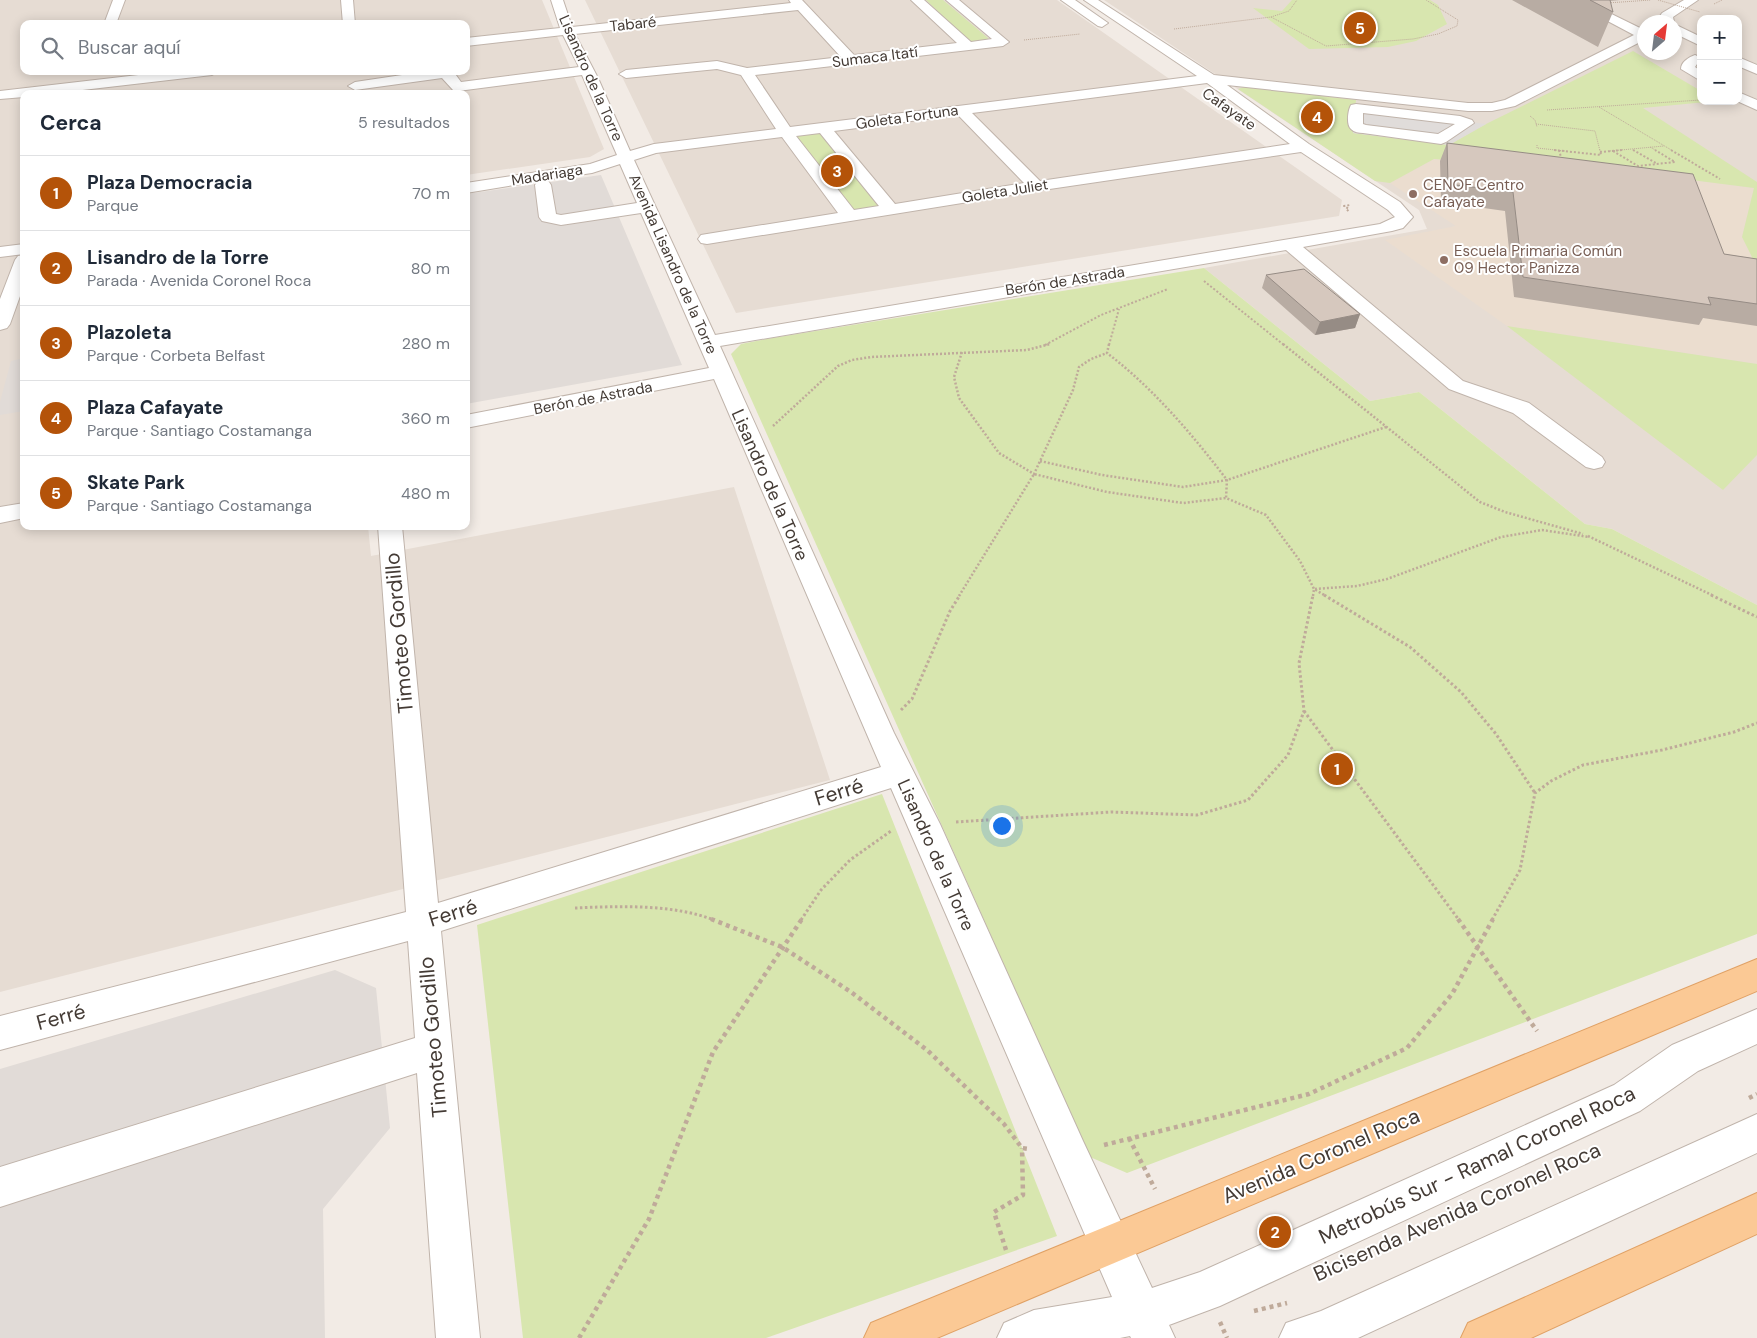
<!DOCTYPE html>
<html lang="es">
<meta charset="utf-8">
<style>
body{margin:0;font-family:"DM Sans",sans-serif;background:#f2f2f3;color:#1f2937}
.controls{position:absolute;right:15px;top:15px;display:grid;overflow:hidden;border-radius:10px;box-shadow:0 2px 12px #0003}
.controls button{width:45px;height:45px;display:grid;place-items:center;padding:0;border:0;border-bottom:1px solid #e0e1e3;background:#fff;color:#1f2937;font:25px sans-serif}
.compass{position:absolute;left:1637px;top:15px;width:45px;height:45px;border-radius:50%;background:#fff;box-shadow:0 2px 12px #0003;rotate:28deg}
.you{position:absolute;left:1001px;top:825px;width:18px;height:18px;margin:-12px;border:4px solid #fff;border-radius:50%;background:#1a73e8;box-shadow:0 0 0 8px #1a73e833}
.badge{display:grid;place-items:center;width:32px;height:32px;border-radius:50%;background:#b45309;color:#fff;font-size:16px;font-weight:700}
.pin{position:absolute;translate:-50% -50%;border:2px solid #fff;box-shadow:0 1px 5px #0006}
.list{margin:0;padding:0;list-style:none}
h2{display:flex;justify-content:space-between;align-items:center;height:65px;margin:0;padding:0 20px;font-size:21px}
h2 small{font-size:16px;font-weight:400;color:#747a83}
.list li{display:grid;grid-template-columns:32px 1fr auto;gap:15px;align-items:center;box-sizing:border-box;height:75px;padding:0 20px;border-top:1px solid #e0e1e3}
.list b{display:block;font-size:19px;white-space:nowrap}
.list p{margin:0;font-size:16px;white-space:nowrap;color:#747a83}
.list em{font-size:16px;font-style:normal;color:#747a83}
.icon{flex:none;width:28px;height:28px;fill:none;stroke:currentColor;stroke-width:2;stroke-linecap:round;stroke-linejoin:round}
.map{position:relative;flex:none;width:1757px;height:1338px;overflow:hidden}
.search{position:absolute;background:#fff;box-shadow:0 2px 12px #0003;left:20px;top:20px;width:450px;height:55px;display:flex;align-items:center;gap:12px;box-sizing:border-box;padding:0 18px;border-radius:10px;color:#747a83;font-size:19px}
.panel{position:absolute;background:#fff;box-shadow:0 2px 12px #0003;left:20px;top:90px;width:450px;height:440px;border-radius:10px}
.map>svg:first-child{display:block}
.residential{fill:#e6dcd3;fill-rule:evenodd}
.industrial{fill:#e1dbd7}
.education{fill:#ebddcf}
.green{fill:#d8e6af}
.parking{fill:#e0dcda}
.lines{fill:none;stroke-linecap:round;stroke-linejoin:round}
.minor-casing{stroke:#c0b4ab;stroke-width:2}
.major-casing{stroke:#e0a165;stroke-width:2}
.path-far4{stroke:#bfaa9a;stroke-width:1;stroke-dasharray:1 1;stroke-linecap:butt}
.path-far3{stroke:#bfaa9a;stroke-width:2;stroke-dasharray:2 2;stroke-linecap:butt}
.path-far2{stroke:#bfaa9a;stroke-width:2.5;stroke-dasharray:2 2;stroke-linecap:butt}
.path-far1{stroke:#bfaa9a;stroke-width:3;stroke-dasharray:2.5 2.5;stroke-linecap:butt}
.path{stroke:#bfaa9a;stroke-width:4.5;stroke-dasharray:4 4;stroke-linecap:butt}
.minor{fill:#fff;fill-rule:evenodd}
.major{fill:#fbc995;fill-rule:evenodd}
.path-bridge{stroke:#bfaa9a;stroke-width:1;stroke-dasharray:1 1;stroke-linecap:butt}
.wall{fill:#b8aca3}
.shaded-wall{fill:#968c85}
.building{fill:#d6c8be;stroke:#968c85}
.education-dot{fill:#8d6e63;stroke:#fff;stroke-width:2}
.labels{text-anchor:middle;stroke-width:4;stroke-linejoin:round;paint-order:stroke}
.far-street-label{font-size:15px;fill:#443b35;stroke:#fff}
.far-education-label{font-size:15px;fill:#785e54;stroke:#fff;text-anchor:start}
.street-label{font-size:18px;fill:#443b35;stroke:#fff}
.near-street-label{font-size:21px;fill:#443b35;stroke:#fff}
</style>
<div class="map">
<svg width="1757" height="1338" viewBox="0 0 1757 1338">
<rect width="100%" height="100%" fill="#f2ebe5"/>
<path class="residential" d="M0,0h542l62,149 -14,8 -124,18v-81h-442v432h344l3,30 363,-69 96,293 -830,212zM24,24h442v47h-442z
M585,0h472l285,200 -3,16 -603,97z
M1104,0h653v605l-145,-76 -27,-5 -166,-132 -49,9 -166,-133 223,-39 -8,-19zM1701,19h37v82h-37zM1644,22h30v30h-30z"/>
<path class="industrial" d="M601,175l81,190 -216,39v-210z
M24,358v53l-24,4v-13l11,-41z
M335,970l41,18 14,140 -67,81 2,129h-325v-269z"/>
<path class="education" d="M1448,149l306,39 -12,49 15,30v97l-250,-38 -122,-86 71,-14 -66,-43 44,-24z"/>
<path class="green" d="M926,0h17l45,38v2l-15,3 -4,-2z
M1292,0h138l8,5 9,19 -31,17 -28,6 -79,2 -56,-41 29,3z
M1633,51l68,40v10h16l-74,7 114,74v85l-15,-30 12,-49 -306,-39 1,11 -15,-1 -44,24 -15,-2 -137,-92 6,-2 112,13 -3,33 96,12 37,-21z
M824,128l67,82 -41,7 -64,-84z
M1204,268l166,133 49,-9 166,132 27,5 145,76v329l-630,239 -37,-16 -359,-803 10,-10 25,-5z
M1507,326l250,38v91l-34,35z
M882,794l175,442 -291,102h-243l-46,-413z"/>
<path class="parking" d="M1356,108l130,16 -37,21 -96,-12z"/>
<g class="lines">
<defs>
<path id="minor" d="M113,0h12l-9,24h-12z
M341,0h12l2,24h-12z
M551,0h12l9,27 219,-24 -2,-3h13l52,55 103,-12 -46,-43h13l47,42 21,-3 -46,-39h13l50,42 -6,4 -248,29 35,52 407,-51 -113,-76h14l116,75 254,28h24l13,-3 129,-65 -66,-35h15l61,30v10l-129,66 -23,5h-24l-241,-26 82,59 91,58 13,15 -10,11 -11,3 -89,16 160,134 66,22 73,54 3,5 -3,5 -8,2 -8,-2 -73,-54 -64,-24 -163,-139 -566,96 174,387 46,91 143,317 69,147 48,-16 414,-187 58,-40 85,-36v35l-59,27 -58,40 -420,195 -51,19 6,13h-44l-1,-2 -10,2h-123l7,-15 30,-13 78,-13 -221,-509 -450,143 39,407h-44l-19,-265 -417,134v-40l415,-129 -7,-97 -408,109v-34l406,-104 -28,-386h24l36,377 443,-136 -167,-388 -248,49v-13l243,-47 -68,-155 -80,12 -19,-4 -3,-4 -4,-32 3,-4 -72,12v-10l124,-19 27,-9 -35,-80 -124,16 -5,-1 -11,-12 -87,12 -7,-4 7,-4 74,-11h24l8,11 118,-15 -16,-32 -97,11v-8l94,-10zM798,10l43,47 -94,11 -30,-7 -91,9 -7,4 7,4 91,-9 24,6 35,54 -122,15 -24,7 -32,-73 -23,-44zM1207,83l83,61 -250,37 -68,-68zM958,115l66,68 -129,21 -61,-73zM820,133l59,73 -25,4 -58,-74zM782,137l56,76 -131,21 -6,1 -3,4 3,4 6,1 329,-53 265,-39 87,58 7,7 -15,7 -665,111 -81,-175 22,-7zM620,164l17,39 -76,12 -5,-1 -5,-29 -2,-3 -5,-2 48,-7z
M1061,0h14l33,23 -6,4 -4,-1z
M1684,0h14l-25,17 1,5h-12l-2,-6 2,-3z
M1674,24l27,13v9l-27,-13z
M1695,55l6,3 -6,9 6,4v10l-20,-12c0,-7 8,-12 14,-14z
M1738,57l19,8v9l-19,-8z
M173,71h46l-7,4 -164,19h-24v3l-24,2v-8z
M1738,92l19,8v10l-20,-9z
M1356,104l104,12 12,4 2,3 -28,19 -5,2 -78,-11c-4,0 -9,-1 -12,-4 -5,-4 -3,-19 0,-24zM1363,113l92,11 -17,10 -72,-9 -3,-1z
M24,244v10l-24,3v-10z
M24,255v30l-14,39 -3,4 -7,2v-31l15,-39 3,-4z
M24,503v15l-24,5v-16z
M1757,1114v39l-399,185h-79l7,-15 35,-12z"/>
<path id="major" d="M1757,959v32l-820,347h-73l7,-15z
M1757,1193v41l-226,104h-70l7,-15z"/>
</defs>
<use href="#minor" class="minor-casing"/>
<use href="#major" class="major-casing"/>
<path class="path-far4" d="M1714,4l8,-4
M1271,17l55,29 87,-7 25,-5 19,-8 1,-6 -32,-20
M1174,29l97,-12 18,-6 8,-11
M1024,40l56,-6
M1599,107l74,44
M1547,110l154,-10
M1530,116l5,4 2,7
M1536,124l59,7 5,20
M1537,145v3l28,3
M1650,147l7,4
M1633,150l2,1
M1610,151l54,-5"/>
<path class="path-far3" d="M1554,150l47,5 -1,-5
M1559,150l3,11
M1633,150l23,13
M1671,150l49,29
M1613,151l25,15 37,-4 -20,-12
M1600,152l23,-2
M1347,211l2,-2 -5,-3 6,-1
M1204,281l80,64
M1045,345l56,-30 67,-26
M1109,345l10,-36"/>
<path class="path-far2" d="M1109,344l-2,9c46,35 85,81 120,127l-1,18
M1283,344l197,158 25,10 78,22
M962,352l-8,25 5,21 40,55 35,21 39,-84 6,-23 12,-8 16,-6
M773,426l65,-60 14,-6 19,-3 156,-7 23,-6
M1040,461l62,14 81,12 44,-7 159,-53
M1588,536l126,60
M959,596l75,-122 73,18 76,11 43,-5 40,17 34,46 14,28 12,7
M1313,596l1,-7 43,-3 30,-7 114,-42 41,-7 47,7"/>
<path class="path-far1" d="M1324,595l86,52 51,45 35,42 39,59
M1711,595l46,22
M901,710l11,-11 38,-88 10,-16
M1304,711l155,209
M956,822l155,-10 86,3 51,-15 40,-45 16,-44 -5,-48 14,-68
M575,908c44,-2 98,-4 139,12
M801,920l20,-30 29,-30 41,-29
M1492,920l28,-50 15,-77 16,-12 32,-16 79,-15 72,-18 23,-9"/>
<path class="path" d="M711,919l71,28 69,45 76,58 77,74 18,24 7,1
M1458,919l79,112
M1749,1098l8,-4
M1129,1138l26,51
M1104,1145l205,-51 98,-46 45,-54 41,-75
M1006,1250l-12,-38 29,-17 -1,-47
M1254,1311l33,-8
M1220,1322l7,16
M579,1338l70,-119 64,-167 89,-133"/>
<use href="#minor" class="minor"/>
<use href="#major" class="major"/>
<path class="path-bridge" d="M1658,0l42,12
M1607,3l44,-3"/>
</g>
<path class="wall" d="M1512,0h108l-10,1 3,11 -15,35z
M1447,143l277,111 33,5v67l-54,-8 -4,7 -185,-28 -9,-86 -64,-9 -1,-41z
M1266,275l94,39 -5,14 -40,7 -53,-47z"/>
<path class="shaded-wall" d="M1360,314l-5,14 -40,7 5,-13z"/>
<path class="building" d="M1590,0h20l3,12z
M1447,143l246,31 31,80 33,5v45l-49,-7 3,8 -188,-28 -10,-85 -65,-8z
M1304,269l56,45 -40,8 -54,-47z"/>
<g class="education-dot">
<circle cx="1413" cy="194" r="5"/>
<circle cx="1444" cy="260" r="5"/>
</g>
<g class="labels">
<g class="far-street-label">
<text transform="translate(633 24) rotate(-6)" y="5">Tabaré</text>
<text transform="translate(875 57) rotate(-7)" y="5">Sumaca Itatí</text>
<text transform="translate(591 78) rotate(66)" y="5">Lisandro de la Torre</text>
<text transform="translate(1229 109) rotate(35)" y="5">Cafayate</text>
<text transform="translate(907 117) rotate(-8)" y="5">Goleta Fortuna</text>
<text transform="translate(547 175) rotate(-9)" y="5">Madariaga</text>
<text transform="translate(1005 191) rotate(-9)" y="5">Goleta Juliet</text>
<text transform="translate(673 264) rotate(66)" y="5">Avenida Lisandro de la Torre</text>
<text transform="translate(1065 281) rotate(-9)" y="5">Berón de Astrada</text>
<text transform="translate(593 398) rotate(-11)" y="5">Berón de Astrada</text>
</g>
<g class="far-education-label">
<text x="1423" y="190">CENOF Centro<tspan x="1423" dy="17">Cafayate</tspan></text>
<text x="1454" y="256">Escuela Primaria Común<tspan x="1454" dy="17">09 Hector Panizza</tspan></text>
</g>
<g class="street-label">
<text transform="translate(770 485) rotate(66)" y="6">Lisandro de la Torre</text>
<text transform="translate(936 855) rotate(66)" y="6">Lisandro de la Torre</text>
</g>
<g class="near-street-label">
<text transform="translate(399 633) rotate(-95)" y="7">Timoteo Gordillo</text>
<text transform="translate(839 792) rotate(-17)" y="7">Ferré</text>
<text transform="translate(453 913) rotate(-17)" y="7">Ferré</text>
<text transform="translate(61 1017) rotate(-15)" y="7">Ferré</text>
<text transform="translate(433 1037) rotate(-95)" y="7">Timoteo Gordillo</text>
<text transform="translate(1321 1156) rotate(-23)" y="7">Avenida Coronel Roca</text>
<text transform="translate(1477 1165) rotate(-25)" y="7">Metrobús Sur - Ramal Coronel Roca</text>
<text transform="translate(1457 1212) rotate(-24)" y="7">Bicisenda Avenida Coronel Roca</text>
</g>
</g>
</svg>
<div class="controls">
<button>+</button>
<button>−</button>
</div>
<svg class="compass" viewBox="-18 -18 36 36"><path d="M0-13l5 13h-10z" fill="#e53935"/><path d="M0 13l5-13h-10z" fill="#747a83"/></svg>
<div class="you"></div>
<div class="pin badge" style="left:1337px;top:769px">1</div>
<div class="pin badge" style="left:1275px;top:1232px">2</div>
<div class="pin badge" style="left:837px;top:171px">3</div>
<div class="pin badge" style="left:1317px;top:117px">4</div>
<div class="pin badge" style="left:1360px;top:28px">5</div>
<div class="search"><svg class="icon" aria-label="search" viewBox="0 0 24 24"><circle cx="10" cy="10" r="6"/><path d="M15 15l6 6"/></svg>Buscar aquí</div>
<section class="panel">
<h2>Cerca<small>5 resultados</small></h2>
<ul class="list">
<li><span class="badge">1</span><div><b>Plaza Democracia</b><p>Parque</p></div><em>70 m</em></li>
<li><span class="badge">2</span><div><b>Lisandro de la Torre</b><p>Parada · Avenida Coronel Roca</p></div><em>80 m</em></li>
<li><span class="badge">3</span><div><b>Plazoleta</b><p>Parque · Corbeta Belfast</p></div><em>280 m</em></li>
<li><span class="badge">4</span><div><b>Plaza Cafayate</b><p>Parque · Santiago Costamanga</p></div><em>360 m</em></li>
<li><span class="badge">5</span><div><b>Skate Park</b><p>Parque · Santiago Costamanga</p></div><em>480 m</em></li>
</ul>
</section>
</div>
